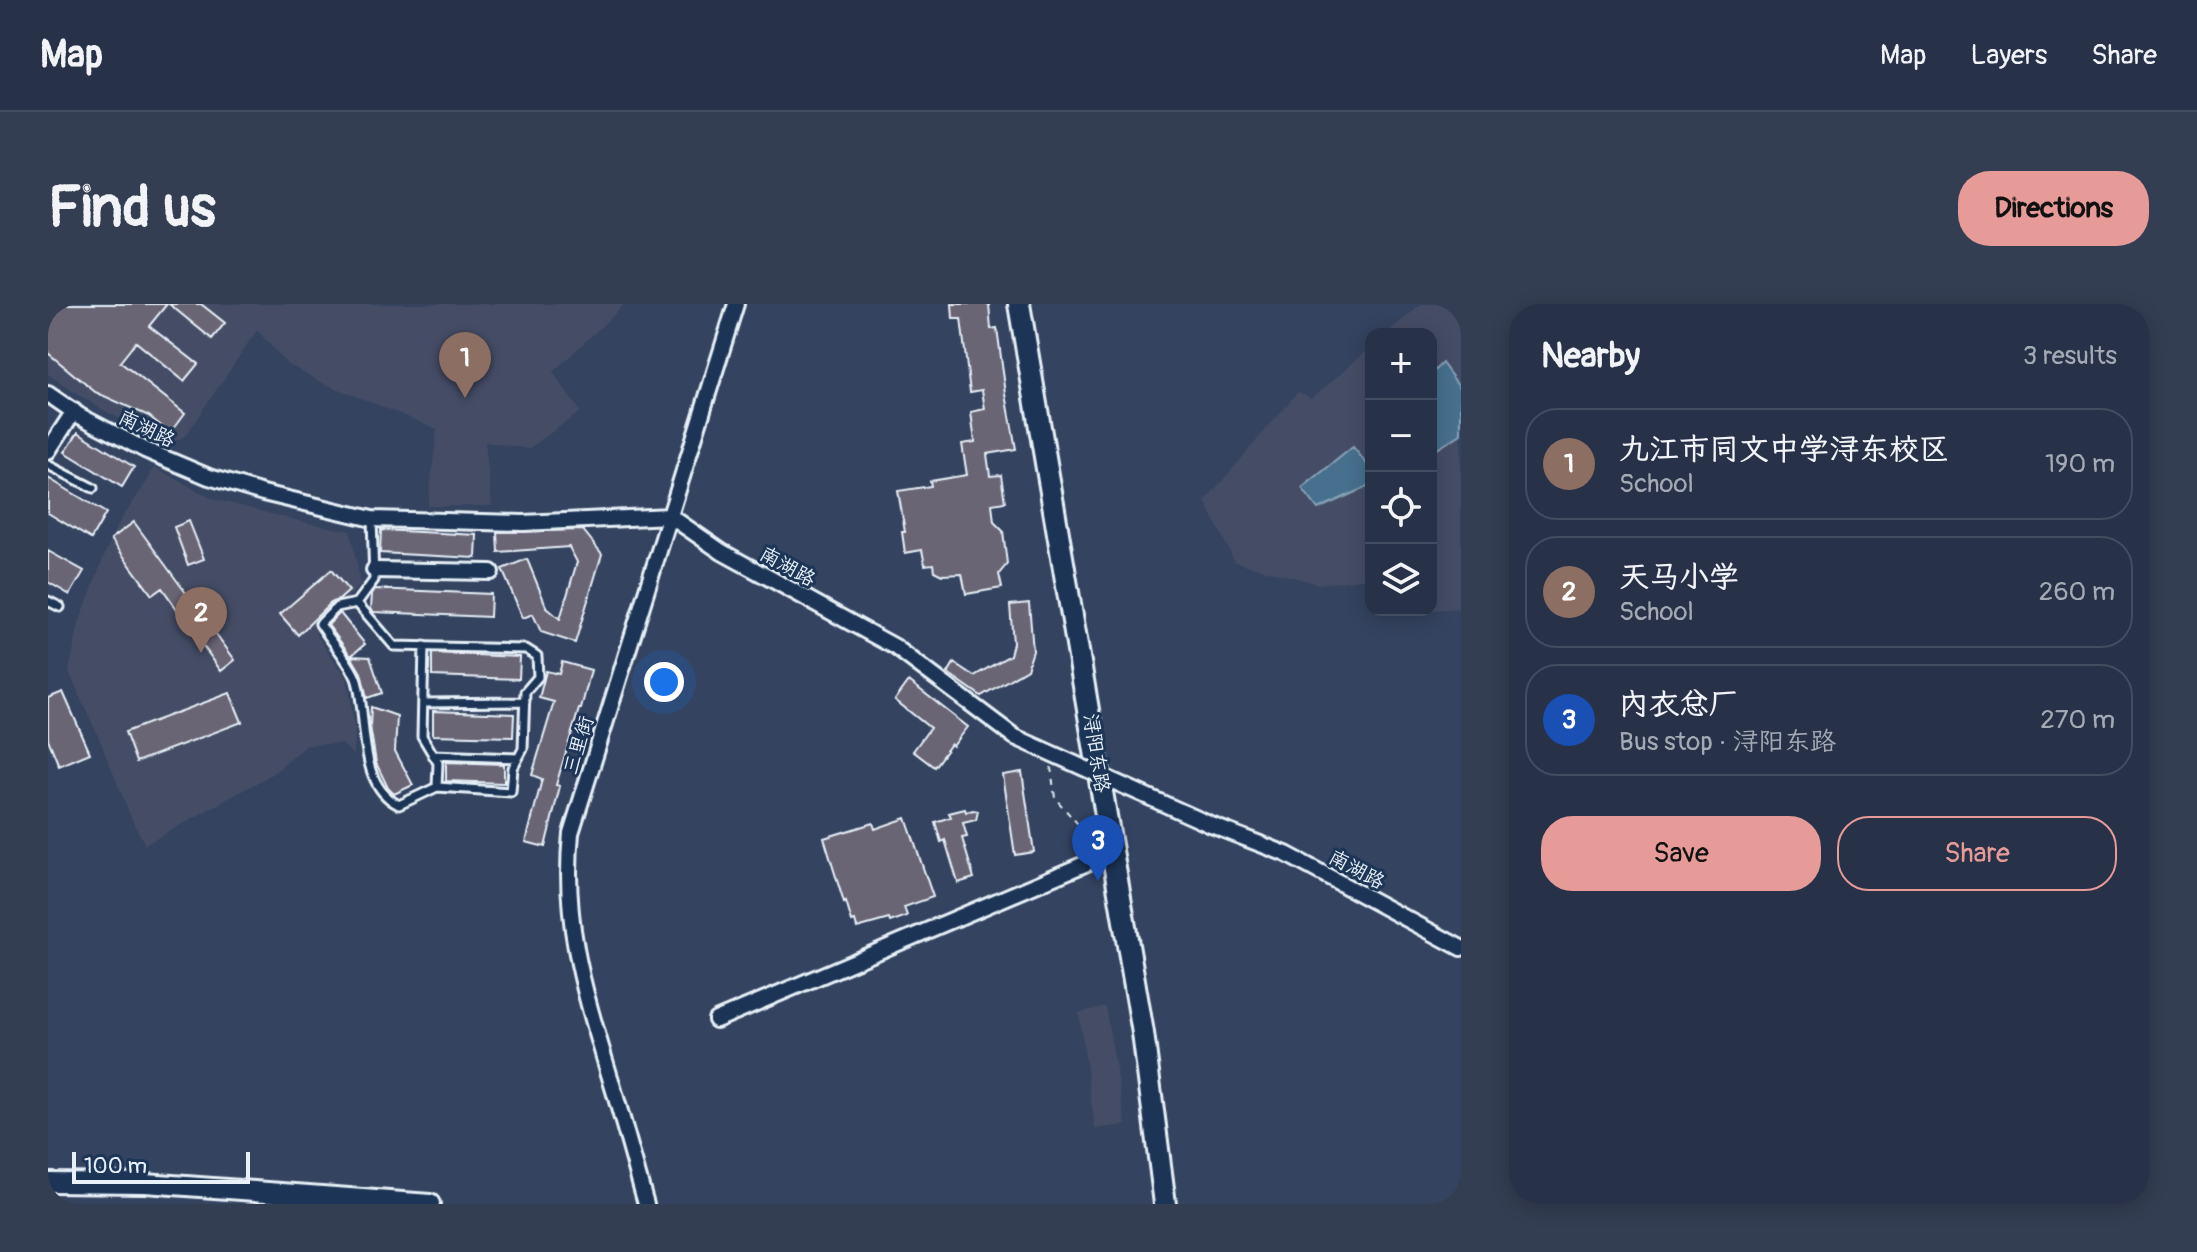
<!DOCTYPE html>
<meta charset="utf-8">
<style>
body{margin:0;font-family:Pangolin,"LXGW WenKai TC",sans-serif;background:#333e52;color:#f1f3f6}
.controls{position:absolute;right:24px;top:24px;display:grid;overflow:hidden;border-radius:16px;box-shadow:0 4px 20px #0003}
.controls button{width:72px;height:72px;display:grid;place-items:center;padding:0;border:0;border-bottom:2px solid #434d60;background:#273248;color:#f1f3f6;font:40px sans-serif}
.scale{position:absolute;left:24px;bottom:20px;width:178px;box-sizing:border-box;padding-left:8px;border:4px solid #e8f1f8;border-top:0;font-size:22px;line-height:28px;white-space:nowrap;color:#e8f1f8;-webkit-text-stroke:6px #1d3557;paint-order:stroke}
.you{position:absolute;left:616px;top:378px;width:28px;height:28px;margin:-20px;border:6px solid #fff;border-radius:50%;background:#1a73e8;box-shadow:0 0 0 12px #1a73e833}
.badge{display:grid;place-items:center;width:52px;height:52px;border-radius:50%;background:#e69b98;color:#fff;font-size:26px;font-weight:700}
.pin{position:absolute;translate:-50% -66px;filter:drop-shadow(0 2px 4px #0008)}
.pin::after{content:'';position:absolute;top:42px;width:28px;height:24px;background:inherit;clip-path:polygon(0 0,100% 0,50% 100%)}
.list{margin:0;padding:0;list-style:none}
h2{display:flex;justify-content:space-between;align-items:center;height:104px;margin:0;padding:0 32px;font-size:34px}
h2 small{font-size:26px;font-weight:400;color:#a4aab4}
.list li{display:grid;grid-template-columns:52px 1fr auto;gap:24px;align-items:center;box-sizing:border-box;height:112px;margin:0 16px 16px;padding:0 16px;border:2px solid #434d60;border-radius:32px}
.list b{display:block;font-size:30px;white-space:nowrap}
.list p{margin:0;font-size:26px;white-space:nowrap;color:#a4aab4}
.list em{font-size:26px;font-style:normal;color:#a4aab4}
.actions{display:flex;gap:16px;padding:24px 32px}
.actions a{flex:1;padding:18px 0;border:2px solid #e69b98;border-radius:32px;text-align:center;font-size:28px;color:#e69b98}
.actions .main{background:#e69b98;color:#111}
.icon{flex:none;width:44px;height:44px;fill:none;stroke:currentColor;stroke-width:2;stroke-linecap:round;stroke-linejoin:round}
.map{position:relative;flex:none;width:1413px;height:900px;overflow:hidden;border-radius:32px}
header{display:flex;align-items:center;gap:48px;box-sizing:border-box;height:112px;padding:0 40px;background:#273248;border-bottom:2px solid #434d60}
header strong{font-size:38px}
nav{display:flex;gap:44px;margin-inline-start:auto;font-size:28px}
.intro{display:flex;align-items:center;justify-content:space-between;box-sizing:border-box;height:192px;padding:0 48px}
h1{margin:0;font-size:56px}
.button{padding:20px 36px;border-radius:32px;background:#e69b98;color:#111;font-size:28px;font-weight:700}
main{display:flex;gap:48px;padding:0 48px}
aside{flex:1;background:#273248;border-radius:32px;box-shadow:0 4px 20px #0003}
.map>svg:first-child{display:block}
.built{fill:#444d66}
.water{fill:#476f8e;stroke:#87a3b8;stroke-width:2}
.building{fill:#6a6575;stroke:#e8f1f8;stroke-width:2}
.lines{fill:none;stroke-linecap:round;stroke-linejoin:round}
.service-casing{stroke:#e8f1f8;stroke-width:13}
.minor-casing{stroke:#e8f1f8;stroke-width:20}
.tertiary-casing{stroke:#e8f1f8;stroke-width:24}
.secondary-casing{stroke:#e8f1f8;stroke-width:26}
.path{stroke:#e8f1f8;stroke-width:2;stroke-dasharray:6 6;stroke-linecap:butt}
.service{stroke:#1d3557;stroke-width:7}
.minor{stroke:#1d3557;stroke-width:14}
.tertiary{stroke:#1d3557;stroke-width:18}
.secondary{stroke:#1d3557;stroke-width:20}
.minor-bridge-casing{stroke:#e8f1f8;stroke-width:20;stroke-linecap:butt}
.minor-bridge{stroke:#1d3557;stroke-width:14}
.labels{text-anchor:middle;stroke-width:6;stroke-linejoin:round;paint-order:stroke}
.street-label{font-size:20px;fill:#e8f1f8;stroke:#1d3557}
</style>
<header>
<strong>Map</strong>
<nav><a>Map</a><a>Layers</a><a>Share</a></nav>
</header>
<div class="intro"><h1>Find us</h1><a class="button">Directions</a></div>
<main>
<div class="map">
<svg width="1413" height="900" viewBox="0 0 1413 900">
<rect width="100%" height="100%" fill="#344360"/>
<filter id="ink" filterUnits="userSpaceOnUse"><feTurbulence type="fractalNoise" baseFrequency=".0125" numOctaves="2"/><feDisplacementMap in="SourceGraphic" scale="16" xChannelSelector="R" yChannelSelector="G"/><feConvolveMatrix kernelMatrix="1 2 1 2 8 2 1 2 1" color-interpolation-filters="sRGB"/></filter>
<g filter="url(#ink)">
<path class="built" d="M0,0h577l-72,68 27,40 -52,37 -43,-7 7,64h-64l9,-77 -114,-46 -36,-19 -30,-34 -72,106 -19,10 -88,-51 -30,-21z
M1373,0h40v304l-30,2v-276h-45z
M1323,43v231l-52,6 -84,-22 -30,-61 93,-109 14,6z
M106,163l59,32 86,22 51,10 11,53 -46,49 32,45 8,51 -1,26 -13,-11 -34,1 -33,28 -129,72 -13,-25 -33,-82 -30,-66 10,-49 25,-67 15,-33 29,-43z
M1057,702l21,119 -31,4 -16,-116z"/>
<path class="water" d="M1394,59l19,26v45l-30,19v-79z
M1305,143l18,22v16l-53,24 -16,-21z"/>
<path class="building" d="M0,0h119l-18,22 49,38 -14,17 -48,-39 -16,20 65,51 -15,20 -21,-17 -54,-24 -47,-39z
M121,0h32l24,19 -13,16z
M904,0h37l2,25 6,-1 9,66 10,55 -29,5 3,22 11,-1 4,27 -13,2 2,18 9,9 4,33 -8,10 3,14 -36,6 -4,-20 -20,1 -8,-4 -1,-7 -8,1 -3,-15 -17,3 -3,-21h3l-7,-41 33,-5 -1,-5 37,-6 -5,-31 13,-2 -4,-30 14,-3 -3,-19 -12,2 -9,-73h-8z
M30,128l56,35 -12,20 -57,-35z
M0,174l58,35 -15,26 -43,-26z
M141,217l15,38 -16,6 -14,-38z
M86,218l101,138 -14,11 -59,-83 -10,7 -41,-56z
M333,226l96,5 -1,23 -96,-5z
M535,226l19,24 -27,89 -34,-11 -8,-18 -10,4 -21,-49 25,-10 20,49 13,11 17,-57 -8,-15 -71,5 -1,-20z
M0,247l36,20 -14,24 -22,-13z
M283,266l18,21 -10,9 -7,2 -34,33 -18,-21z
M327,285l116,5 -1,23 -116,-5 -3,-3 1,-15z
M981,299l4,48 -6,18 -46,27 -33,-23 6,-10 20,13 36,-21 3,-12 -3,-38z
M292,309l25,31 -14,12 -23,-31z
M384,349l88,4 -1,22 -87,-3z
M303,352l19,1 12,36 -15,5 -6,-25z
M514,358l29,8 -10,39h-2l-23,76 4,1 -15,61 -19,-5 16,-63 -10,-4 22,-73 -15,-4 7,-27 13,3z
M861,377l59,46 -15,19 -2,-2 -17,23 -21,-16 17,-23 -35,-28z
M15,388l27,61 -31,13 -11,-27v-41z
M182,389l12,29 -106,40 -11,-30z
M323,403l26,9 -2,35 18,34 -19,9 -6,-6 -12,-25 -6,-37z
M385,407l81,3 -1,23 -80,-2z
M398,458l58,2v19l-58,-2z
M974,468l12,80 -19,3 -12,-80z
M917,505l1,3 7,-2 5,1 -2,9 -13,3 4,14 -5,1 12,40 -16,5 -13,-43 -4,2 -6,-20 16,-5 -2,-4z
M858,514l27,79 -29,10 3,9 -17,6 -1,-3 -32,9 -2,-7 -3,1 -6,-20 -2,1 -20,-65 49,-15 2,6z"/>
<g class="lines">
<defs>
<path id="service" d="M0,161l45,23
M0,297l12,6
M309,299l37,43 132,3 11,7 1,21 -13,15 -2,57 -10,19 -2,24 -74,-5 -38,18c-42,-20 -31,-85 -42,-124 -4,-15 -27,-41 -37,-57l17,-17 20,-4 17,-23 -2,-61
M376,342l-2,90 16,27 -1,24
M375,399l102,-1
M385,451l85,3"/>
<path id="minor" d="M0,90l32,22 65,34 64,27 54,16 109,26 151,4 147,-7 52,36 173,95 120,90
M0,147l26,-40
M326,266l117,2
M1163,521l75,29 175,94
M668,716l397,-168
M598,900c-12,-43 -24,-87 -37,-130 -25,-84 -47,-152 -38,-241l165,-529"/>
<path id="tertiary" d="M0,878l97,1 285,21"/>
<path id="secondary" d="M971,0l124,729 22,171"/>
</defs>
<use href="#service" class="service-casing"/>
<use href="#minor" class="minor-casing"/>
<use href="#tertiary" class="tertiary-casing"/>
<use href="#secondary" class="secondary-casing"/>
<path class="path" d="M1003,463l4,31 30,34 9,2"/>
<use href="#service" class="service"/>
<use href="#minor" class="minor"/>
<use href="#tertiary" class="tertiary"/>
<use href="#secondary" class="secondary"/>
<defs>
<path id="minor-bridge" d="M967,433l196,88"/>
</defs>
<use href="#minor-bridge" class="minor-bridge-casing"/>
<use href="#minor-bridge" class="minor-bridge"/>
</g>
</g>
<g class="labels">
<g class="street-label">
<text transform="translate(99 124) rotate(26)" y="7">南湖路</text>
<text transform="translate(740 262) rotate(29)" y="7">南湖路</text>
<text transform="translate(530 441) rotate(-73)" y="7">三里街</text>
<text transform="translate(1049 449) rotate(81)" y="7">浔阳东路</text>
<text transform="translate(1309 565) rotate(28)" y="7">南湖路</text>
</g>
</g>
</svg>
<div class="controls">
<button>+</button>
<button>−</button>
<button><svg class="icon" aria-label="locate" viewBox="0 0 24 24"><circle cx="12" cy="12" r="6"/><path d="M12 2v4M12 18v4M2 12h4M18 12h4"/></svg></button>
<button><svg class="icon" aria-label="layers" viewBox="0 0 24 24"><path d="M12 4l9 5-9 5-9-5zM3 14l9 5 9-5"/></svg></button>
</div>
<div class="scale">100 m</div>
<div class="you"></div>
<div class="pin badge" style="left:417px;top:94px;background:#8d6e63">1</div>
<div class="pin badge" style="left:153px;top:349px;background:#8d6e63">2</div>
<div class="pin badge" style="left:1050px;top:577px;background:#1a4fb4">3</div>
</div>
<aside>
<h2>Nearby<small>3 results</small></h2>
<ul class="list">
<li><span class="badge" style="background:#8d6e63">1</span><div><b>九江市同文中学浔东校区</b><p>School</p></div><em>190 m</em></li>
<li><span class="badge" style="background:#8d6e63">2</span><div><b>天马小学</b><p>School</p></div><em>260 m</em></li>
<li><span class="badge" style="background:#1a4fb4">3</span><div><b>内衣总厂</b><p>Bus stop · 浔阳东路</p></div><em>270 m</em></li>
</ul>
<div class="actions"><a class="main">Save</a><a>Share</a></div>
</aside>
</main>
